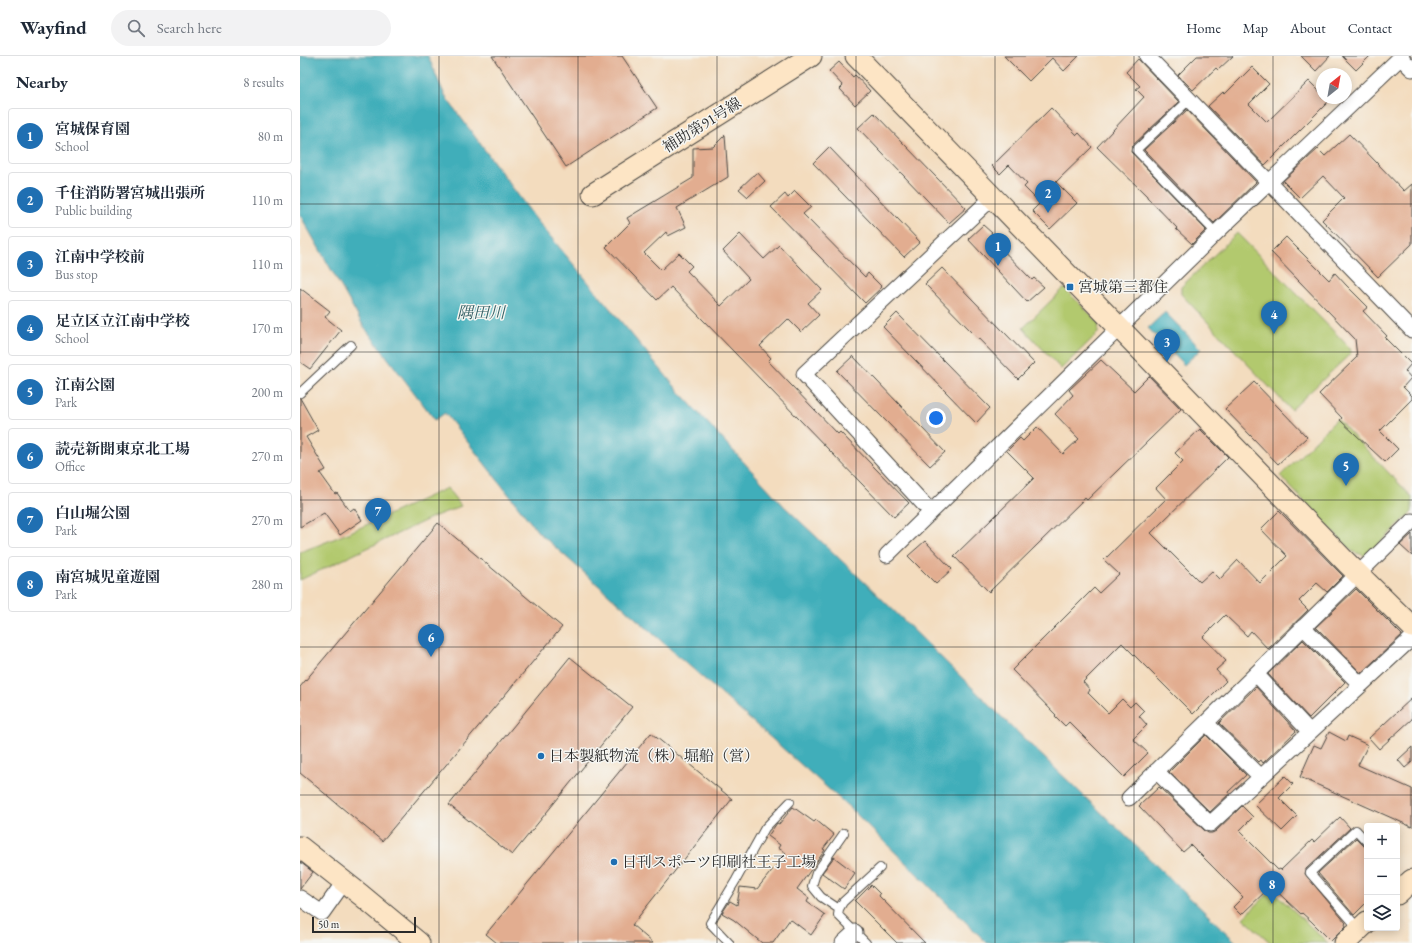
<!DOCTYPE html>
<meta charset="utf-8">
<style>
body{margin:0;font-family:"EB Garamond","Noto Serif JP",serif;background:#f2f2f3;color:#1f2937}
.controls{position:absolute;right:12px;bottom:12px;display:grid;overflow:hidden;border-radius:4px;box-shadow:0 2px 10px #0003}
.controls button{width:36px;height:36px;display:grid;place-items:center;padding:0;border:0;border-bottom:1px solid #e0e1e3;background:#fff;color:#1f2937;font:20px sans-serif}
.compass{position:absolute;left:1016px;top:12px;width:36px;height:36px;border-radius:50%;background:#fff;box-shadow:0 2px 10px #0003;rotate:31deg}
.scale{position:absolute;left:12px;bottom:10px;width:104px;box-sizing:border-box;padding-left:4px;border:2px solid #2b2b2b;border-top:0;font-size:11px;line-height:14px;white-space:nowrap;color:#2b2b2b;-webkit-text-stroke:3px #f6f6f2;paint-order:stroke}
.you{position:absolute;left:636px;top:362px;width:14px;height:14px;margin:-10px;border:3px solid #fff;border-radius:50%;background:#1a73e8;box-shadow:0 0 0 6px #1a73e833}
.badge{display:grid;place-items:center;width:26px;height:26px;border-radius:50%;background:#1f6fb2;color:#fff;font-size:13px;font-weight:700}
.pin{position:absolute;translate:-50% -33px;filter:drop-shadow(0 1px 2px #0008)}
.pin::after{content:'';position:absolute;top:21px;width:14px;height:12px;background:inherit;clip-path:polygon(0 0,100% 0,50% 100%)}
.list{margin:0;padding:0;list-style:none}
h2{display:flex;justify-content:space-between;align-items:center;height:52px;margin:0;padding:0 16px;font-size:17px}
h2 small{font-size:13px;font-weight:400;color:#747a83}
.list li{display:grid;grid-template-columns:26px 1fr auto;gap:12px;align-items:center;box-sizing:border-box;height:56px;margin:0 8px 8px;padding:0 8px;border:1px solid #e0e1e3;border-radius:4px}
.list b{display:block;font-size:15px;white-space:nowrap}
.list p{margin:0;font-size:13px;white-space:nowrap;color:#747a83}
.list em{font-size:13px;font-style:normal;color:#747a83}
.icon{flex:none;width:22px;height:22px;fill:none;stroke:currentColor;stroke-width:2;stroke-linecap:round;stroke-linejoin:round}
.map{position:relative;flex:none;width:1112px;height:887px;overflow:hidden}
header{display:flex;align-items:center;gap:24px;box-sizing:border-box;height:56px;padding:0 20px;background:#fff;border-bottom:1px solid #e0e1e3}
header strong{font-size:19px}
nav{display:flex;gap:22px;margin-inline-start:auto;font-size:14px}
.search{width:280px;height:36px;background:#f2f2f3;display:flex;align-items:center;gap:10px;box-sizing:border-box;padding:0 14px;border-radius:22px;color:#747a83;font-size:15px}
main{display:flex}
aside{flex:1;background:#fff}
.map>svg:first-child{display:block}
.green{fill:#b2c96e;stroke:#6e7a4c}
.water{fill:#3faeba;stroke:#356c72}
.building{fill:#e2ad90}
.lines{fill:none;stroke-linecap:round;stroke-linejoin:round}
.lane-casing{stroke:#494641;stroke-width:10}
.street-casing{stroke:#494641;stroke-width:17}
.secondary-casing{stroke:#494641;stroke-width:23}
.lane{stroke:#fff;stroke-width:8}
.street{stroke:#fff;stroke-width:15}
.secondary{stroke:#fde5c5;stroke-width:21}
.grid{fill:none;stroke:#2b2b2b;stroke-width:1;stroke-opacity:0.55}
.poi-dot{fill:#1f6fb2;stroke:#f6f6f2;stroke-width:1.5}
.labels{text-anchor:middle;stroke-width:3;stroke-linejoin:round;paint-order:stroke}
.street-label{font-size:15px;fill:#2b2b2b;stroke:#f6f6f2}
.poi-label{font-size:15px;fill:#2b2b2b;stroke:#f6f6f2;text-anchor:start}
.water-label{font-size:16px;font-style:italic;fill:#335f64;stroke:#f6f6f2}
</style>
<header>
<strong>Wayfind</strong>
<div class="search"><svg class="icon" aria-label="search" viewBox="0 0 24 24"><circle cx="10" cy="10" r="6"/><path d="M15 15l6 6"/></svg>Search here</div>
<nav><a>Home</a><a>Map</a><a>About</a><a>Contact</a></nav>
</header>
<main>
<aside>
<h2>Nearby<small>8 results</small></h2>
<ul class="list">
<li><span class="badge">1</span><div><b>宮城保育園</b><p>School</p></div><em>80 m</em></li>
<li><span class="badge">2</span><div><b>千住消防署宮城出張所</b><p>Public building</p></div><em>110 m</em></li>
<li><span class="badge">3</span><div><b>江南中学校前</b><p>Bus stop</p></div><em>110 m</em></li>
<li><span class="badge">4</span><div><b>足立区立江南中学校</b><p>School</p></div><em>170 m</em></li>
<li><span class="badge">5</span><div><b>江南公園</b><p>Park</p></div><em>200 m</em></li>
<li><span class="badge">6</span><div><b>読売新聞東京北工場</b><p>Office</p></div><em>270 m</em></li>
<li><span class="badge">7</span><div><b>白山堀公園</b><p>Park</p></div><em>270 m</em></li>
<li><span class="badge">8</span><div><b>南宮城児童遊園</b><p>Park</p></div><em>280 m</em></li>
</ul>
</aside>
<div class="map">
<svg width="1112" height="887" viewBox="0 0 1112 887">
<rect width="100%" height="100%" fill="#f6f6f2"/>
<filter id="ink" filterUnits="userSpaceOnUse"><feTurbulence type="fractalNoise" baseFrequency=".025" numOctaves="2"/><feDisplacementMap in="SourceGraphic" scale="8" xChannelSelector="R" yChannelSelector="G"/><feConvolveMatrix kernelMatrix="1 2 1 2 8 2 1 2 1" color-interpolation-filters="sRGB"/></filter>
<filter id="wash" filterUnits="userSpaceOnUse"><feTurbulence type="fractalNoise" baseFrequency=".012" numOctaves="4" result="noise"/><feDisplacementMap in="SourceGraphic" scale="16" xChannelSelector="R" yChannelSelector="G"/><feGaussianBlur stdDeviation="0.9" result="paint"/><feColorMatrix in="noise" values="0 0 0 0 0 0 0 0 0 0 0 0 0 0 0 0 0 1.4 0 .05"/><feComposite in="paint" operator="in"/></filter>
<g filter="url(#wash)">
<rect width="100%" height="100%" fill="#f3dcbe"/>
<path class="green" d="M937,177l113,115 1,5 -60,57 -110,-116v-7z
M764,232l35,35 -1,10 -37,36 -38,-41z
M1037,363l75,78v15l-45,44 -14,-4 -73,-76z
M147,432l14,18 -28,11 -133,63v-28c50,-18 98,-42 147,-64z
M972,834l56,53h-57l-28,-25z"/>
<path class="water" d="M0,0h128l17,40 90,122 147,177 102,111 96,91 127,125 230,221h-250l-138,-136 -311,-275 -93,-119 -10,7 -71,-93 -64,-112z
M865,256l36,37 -17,16 -36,-37z"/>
<g id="blocks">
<path class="building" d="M192,0h130l35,52 -91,59z
M704,0h75l-15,15 -12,-13 -23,23z
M897,0h36l-15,14 -2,-2 -23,22 -15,-15z
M1001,0h29l-14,15z
M1042,0h28l-14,14z
M838,3l41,43 -47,44 -1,6 75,78 -14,14 -16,-15 1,-1 -30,-31v-1l-50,-49 47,-50 -8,-8 4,-3 -14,-14z
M539,6l14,15 2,-2 15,16 -15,14 -15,-16 3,-3 -14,-15z
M952,11l17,17 -20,20 18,18 42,-41 13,13v4h4l3,3 -64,64 -57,-59 15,-14 2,2z
M751,52l26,27 2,-2 13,14 -36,35 21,21 -27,26 -18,-18 8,-8 -16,-16 3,-3 -18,-19 -9,9 -8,-8z
M887,54l69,72 -42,41 -70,-73z
M574,57l92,95 -17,15 -91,-95z
M1049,78l55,57 8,-7v60l-34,33 -56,-57 22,-22 -21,-22 -23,22 -17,-17 35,-32 7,7z
M425,79l3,42 -51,31 9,19 -18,9 -2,-4 -22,21 17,17 18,-17 13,13 -5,5 34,35 28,-27 -26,-28 17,-17 24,25 15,-14 43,45 -14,13 11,12 -18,17 -13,-13 -28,27 11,12 -3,3 70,73 2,-2 69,71 -15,14 -223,-230 -14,13 -51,-53 24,-24 -3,-5 66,-40v-30l20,-1z
M529,91l91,95 -16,15 -91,-94z
M457,116l8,9 -17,16 -9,-8z
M495,135l16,16 -8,7 62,63 3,-4 14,14 -17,16 -94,-96 14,-13 3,4z
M683,169l9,8 -3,3 43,44 2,-2 10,9 -17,15 -59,-63z
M986,181l43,43 6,-7 11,12 22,22 -5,4 24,25 -2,2 26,26 -6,7 6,7 -8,9 9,9v3l-32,32 18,18 -13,13 -45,-42 2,-2 -23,-24 38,-37 -2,-18 -84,-87z
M642,212l92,95 -16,16 -93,-95z
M0,232l30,23 -5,6 16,13 -31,39 -10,-7z
M597,257l93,95 -14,15 -93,-96z
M553,300l92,96 -15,14 -93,-95z
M801,304l33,31 15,-15 32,33 -94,91 -2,-2 -96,94 -35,-36 80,-78 -27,-27 13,-13 3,3 14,-14 26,27 16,-15 -24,-25 18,-19 -4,-5z
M954,326l53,55 -29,27 -53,-55z
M0,342l18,32 -12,7 20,33 -6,3 15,21 2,-1 13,18 4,-3 8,12 -22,15 -16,-22 -24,14z
M900,373l28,28 -77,76 49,49 12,-11 8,8 18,-19 22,23 27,-27 -26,-27 18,-18 64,65 -16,16 -10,-9 -18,18 9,9 -40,39 -17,-18 -4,5 -22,-21 -22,22 23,24 -10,9 10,11 -33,33 -71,-71 -39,39 7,8 -2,3 20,20 14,-14 8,8 5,-5 9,9 -5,5 8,9 -14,14 15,14 -24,24 -55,-55 -4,4 -10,-10 1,-1 -44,-45 82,-82 5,5 20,-19 -15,-14 62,-61 -10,-11 27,-27 -8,-8z
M138,467l124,104 -180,214 -82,-68v-86z
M1112,478v22l-12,-11z
M625,485l27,28 -16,15 -28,-28z
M1056,533l46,46 -41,38 -45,-46z
M1003,584l42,42 -36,36 -41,-44z
M270,601l62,50 -120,148 -63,-50z
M956,631l40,44 -33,32 -2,-3 -2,2 -40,-39z
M1112,642v21l-33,30 -10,-11z
M1029,676l17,9 2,-5 20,9 -10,20 54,24v38l-112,-50 14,-32 7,3z
M351,677l81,66 -100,126 21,18h-156l-11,-9z
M906,679l40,40 -18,17 1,2 -19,18 -41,-40z
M1112,691v15l-7,6 -7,-8z
M985,720l8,8 -14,14 18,18 -15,15 -27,-26z
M859,731l45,43 4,3h4l4,-2 26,-25 11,11 -14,14 39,39 2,-1 1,1 31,-30 2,2 26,-25 10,11 -44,41 -1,5 41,49 -1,1 1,2 -15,15 -20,-20 -9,-8 -1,1 -30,-28 -30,29 -8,-8 10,-10 -52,-52 -8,7 -44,-46z
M493,751l21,15 2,-2 18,15 -11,14 2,1 -28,39 12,9 -2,4 18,13 -14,20 -21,-16 -17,24h-11l-28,-23 -12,-7 8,-12 7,4 3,-18 17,2 29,-36 -8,-5 2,-3 -12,-9 9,-13 2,1z
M1056,782l11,11v53l-13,13 -36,-42z
M534,801l21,16 -11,16 -22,-16z
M0,806l13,10 -13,17z
M571,829l9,9 -1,2 46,47h-28l-42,-42z"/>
</g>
</g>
<g filter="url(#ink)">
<use href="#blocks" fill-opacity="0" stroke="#494641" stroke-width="1"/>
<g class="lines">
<defs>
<path id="lane" d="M889,44l-53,50 80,83
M0,337l51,-48
M539,853l-18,-12 -9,-11 4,-13 28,-40
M1059,873l-49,-56 46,-43 11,12
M429,887l-19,-20 26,-43 29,-52 25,-26
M566,887l-28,-28 1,-6 4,-7 37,-34"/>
<path id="street" d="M847,0l265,274
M1099,0l13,13
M693,141l-189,177 127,138 285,-279 186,-177
M587,499l44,-43
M1003,571l58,58
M956,618l54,58
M906,667l55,54
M856,715l54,53 202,-186
M829,742l283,-277
M0,842l22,15 22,-31
M543,887l12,-11"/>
<path id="secondary" d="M556,0l491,507 65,64
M293,138l218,-138
M0,791l61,48 58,48
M1097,838l15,-14
M1045,887l22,-21"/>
</defs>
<use href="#lane" class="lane-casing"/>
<use href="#street" class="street-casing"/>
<use href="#secondary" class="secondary-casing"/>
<use href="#lane" class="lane"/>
<use href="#street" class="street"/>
<use href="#secondary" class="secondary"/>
</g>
</g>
<path class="grid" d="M139,0v887M278,0v887M417,0v887M556,0v887M695,0v887M834,0v887M973,0v887M0,148h1112M0,296h1112M0,444h1112M0,591h1112M0,739h1112"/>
<g class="poi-dot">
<rect x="766" y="227" width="8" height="8" rx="2"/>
<circle cx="241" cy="700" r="4"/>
<circle cx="314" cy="806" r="4"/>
</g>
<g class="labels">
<g class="street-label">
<text transform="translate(402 69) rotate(-32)" y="5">補助第91号線</text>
</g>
<g class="poi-label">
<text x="778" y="236">宮城第三都住</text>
<text x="249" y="705">日本製紙物流（株）堀船（営）</text>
<text x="322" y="811">日刊スポーツ印刷社王子工場</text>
</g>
<g class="water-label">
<text x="181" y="262">隅田川</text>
</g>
</g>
</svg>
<div class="controls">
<button>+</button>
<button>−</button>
<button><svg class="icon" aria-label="layers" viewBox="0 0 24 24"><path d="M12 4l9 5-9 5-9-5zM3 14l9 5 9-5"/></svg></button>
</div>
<svg class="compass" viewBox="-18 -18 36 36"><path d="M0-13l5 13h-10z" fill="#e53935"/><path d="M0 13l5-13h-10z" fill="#747a83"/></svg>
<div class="scale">50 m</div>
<div class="you"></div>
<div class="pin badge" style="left:698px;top:210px">1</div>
<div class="pin badge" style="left:748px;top:157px">2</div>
<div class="pin badge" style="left:867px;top:306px">3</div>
<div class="pin badge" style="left:974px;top:278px">4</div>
<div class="pin badge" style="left:1046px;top:430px">5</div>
<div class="pin badge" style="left:131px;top:601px">6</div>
<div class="pin badge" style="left:78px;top:475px">7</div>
<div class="pin badge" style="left:972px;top:848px">8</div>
</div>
</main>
